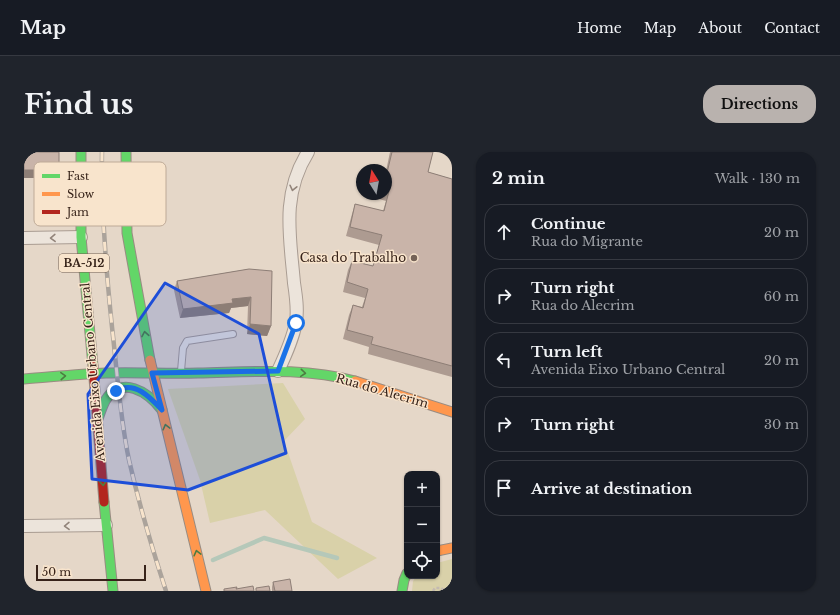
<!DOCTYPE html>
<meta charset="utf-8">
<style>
body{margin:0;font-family:"Libre Baskerville",serif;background:#20242c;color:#f1f3f6}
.controls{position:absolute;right:12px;bottom:12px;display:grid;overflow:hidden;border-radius:8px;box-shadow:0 1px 3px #0004}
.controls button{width:36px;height:36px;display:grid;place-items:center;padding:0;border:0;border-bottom:1px solid #363941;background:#171b24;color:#f1f3f6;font:20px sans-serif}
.compass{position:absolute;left:332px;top:12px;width:36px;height:36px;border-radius:50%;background:#171b24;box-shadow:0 1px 3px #0004;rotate:349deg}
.scale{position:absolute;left:12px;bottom:10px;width:110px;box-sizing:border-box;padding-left:4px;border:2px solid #37231a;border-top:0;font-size:11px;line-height:14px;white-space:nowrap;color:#37231a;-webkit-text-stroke:3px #f8e4cc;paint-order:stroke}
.stop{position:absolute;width:12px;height:12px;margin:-9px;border:3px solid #1a73e8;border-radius:50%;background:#fff}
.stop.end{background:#1a73e8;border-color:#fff;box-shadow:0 1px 4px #0008}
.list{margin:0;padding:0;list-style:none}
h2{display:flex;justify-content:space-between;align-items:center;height:52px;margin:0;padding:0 16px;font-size:17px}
h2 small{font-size:13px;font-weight:400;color:#9ea1a6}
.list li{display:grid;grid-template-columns:26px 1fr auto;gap:12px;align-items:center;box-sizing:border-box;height:56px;margin:0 8px 8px;padding:0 8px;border:1px solid #363941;border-radius:16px}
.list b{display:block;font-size:15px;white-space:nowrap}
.list p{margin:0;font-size:13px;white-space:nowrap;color:#9ea1a6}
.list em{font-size:13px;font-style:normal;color:#9ea1a6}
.icon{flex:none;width:22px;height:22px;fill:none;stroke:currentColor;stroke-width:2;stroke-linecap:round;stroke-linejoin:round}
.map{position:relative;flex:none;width:428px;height:439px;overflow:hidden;border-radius:16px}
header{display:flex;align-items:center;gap:24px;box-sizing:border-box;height:56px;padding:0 20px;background:#171b24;border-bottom:1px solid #363941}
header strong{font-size:19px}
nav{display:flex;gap:22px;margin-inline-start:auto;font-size:14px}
.intro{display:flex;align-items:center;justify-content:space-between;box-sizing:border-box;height:96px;padding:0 24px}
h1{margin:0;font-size:28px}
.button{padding:10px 18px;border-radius:16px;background:#b9b2ae;color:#111;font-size:14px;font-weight:700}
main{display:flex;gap:24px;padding:0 24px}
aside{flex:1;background:#171b24;border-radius:16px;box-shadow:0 1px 3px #0004}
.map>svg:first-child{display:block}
.green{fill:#d9d1a9}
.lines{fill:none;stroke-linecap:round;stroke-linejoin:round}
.stream{stroke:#b5c8b9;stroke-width:4.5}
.lane-casing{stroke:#a99c92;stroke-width:8}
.street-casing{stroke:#a99c92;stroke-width:14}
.fast-casing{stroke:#998c82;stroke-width:11}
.slow-casing{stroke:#998c82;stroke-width:11}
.jam-casing{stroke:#998c82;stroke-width:11}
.path{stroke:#c4bab1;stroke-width:2.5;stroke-dasharray:3 2;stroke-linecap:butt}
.lane{stroke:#ece4db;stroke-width:6}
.street{stroke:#ece4db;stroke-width:12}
.fast{stroke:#63d668;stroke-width:9}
.slow{stroke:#ff974d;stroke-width:9}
.jam{stroke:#b3261e;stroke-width:9}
.rail-casing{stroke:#aba39b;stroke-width:4.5}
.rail{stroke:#f8e4cc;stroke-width:3;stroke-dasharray:9;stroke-linecap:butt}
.wall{fill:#ad9b91}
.shaded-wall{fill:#8d7e76}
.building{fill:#c9b4a9;stroke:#8d7e76}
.oneway{stroke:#92847a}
.oneway2{stroke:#4d7c41}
.route{stroke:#1a73e8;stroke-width:5}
.marked{fill:#1d4ed8;fill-opacity:0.2;stroke:#1d4ed8;stroke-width:3;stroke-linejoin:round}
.poi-dot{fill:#746257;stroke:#f8e4cc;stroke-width:1.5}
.labels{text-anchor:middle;stroke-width:3;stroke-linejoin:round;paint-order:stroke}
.shield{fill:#f8e4cc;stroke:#715d4f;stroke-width:1}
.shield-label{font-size:11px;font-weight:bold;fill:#37231a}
.poi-label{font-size:12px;fill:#37231a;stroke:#f8e4cc;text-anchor:end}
.street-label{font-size:12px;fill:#37231a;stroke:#f8e4cc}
.key{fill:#f8e4cc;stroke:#beaa97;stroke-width:1}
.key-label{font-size:11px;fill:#37231a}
</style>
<header>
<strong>Map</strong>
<nav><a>Home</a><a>Map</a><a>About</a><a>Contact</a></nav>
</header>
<div class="intro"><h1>Find us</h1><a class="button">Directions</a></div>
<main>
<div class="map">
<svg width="428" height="439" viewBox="0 0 428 439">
<rect width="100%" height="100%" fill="#e5d7c8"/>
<path class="green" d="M259,231l22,36 -21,22 28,81 65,36 -39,21 -73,-69 -55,13 -10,-43 -32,-91z
M428,407v32h-40l1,-10 4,-5h20v-13z"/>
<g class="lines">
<path class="stream" d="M189,408l51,-22 73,20"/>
<defs>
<path id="lane" d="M157,219l2,-23 4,-7 46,-7"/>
<path id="street" d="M0,86l57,-1
M254,219c7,-15 15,-32 18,-49 2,-13 0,-26 -2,-39 -4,-47 -13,-88 14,-131
M0,374l82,-1"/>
<path id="fast" d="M57,0v85l12,129
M102,0l1,81 23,127
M0,227c27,-2 55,-5 82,-6 31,-1 61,1 92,0 53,-1 105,-6 157,8
M74,267c2,-6 4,-12 7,-18 16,-27 43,-9 57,9
M80,350l9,89
M378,439l2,-11 3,-7"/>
<path id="slow" d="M126,208l56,231
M331,229l97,31
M413,399l15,-3"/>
<path id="jam" d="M69,214l11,136"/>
</defs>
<use href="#lane" class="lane-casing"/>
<use href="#street" class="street-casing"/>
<use href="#fast" class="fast-casing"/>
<use href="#slow" class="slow-casing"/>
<use href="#jam" class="jam-casing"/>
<path class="path" d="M409,439l2,-3h6l4,3"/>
<use href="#lane" class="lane"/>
<use href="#street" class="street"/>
<use href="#fast" class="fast"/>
<use href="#slow" class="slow"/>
<use href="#jam" class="jam"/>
<defs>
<path id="rail" d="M78,0c-1,59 4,117 10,175 5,43 8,91 17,133 10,44 23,88 37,131"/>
</defs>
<use href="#rail" class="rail-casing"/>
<use href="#rail" class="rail"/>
</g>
<path class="wall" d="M366,0h43l-5,20 24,7v198l-84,-23 1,-7 -26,-8 6,-24 4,-10 9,2 3,-9 -22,-6 5,-22 4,-9 21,5 6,-21 -33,-9 6,-22 3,-10 28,7 3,-10 -7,-2 2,-5h5v-23z
M225,117l22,57 -4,10 -20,-2 1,-28 -17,2 -2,5 -49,5 -6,-28 3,-9z
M249,430l19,9h-20v-4z"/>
<path class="shaded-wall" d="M0,18h35l-2,8h-33z
M227,145l-3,9 -17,2 -2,5 -49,5 3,-9 49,-10z
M226,172l21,2 -4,10 -20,-2z"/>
<path class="building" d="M0,0h35v18h-35z
M368,0h41l-5,20 24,7v187l-81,-22 2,-7 -26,-7 6,-25 10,3 5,-19 -21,-7 5,-21 21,5 9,-31 -32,-8 5,-23 29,7 5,-20 -3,-1v-13z
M225,117l23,2 -1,55 -21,-2 1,-27 -19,2 1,4 -50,6 -6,-28z
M266,427l2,12h-17l-2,-9z
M229,434l1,5h-30v-2l13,-2 -1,2z
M245,434l1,5h-14v-3z"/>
<defs><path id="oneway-chevron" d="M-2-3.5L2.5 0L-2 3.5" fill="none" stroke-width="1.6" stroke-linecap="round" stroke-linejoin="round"/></defs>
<g class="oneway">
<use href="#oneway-chevron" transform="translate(269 36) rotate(103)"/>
<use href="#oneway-chevron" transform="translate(29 86) rotate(178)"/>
<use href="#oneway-chevron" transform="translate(43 374) rotate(179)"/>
</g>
<g class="oneway2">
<use href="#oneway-chevron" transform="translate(121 182) rotate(-100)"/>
<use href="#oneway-chevron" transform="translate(279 221) rotate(5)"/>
<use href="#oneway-chevron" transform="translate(39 224) rotate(-3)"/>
<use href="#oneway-chevron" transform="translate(142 275) rotate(-104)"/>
<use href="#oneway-chevron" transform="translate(79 331) rotate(86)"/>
<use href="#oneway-chevron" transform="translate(173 401) rotate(-104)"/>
</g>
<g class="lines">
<path class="route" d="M92,239c18,-11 34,6 46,19l-10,-37 126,-2 18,-48"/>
</g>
<path class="marked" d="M141,131l94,51 27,119 -98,37 -96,-11 -4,-85z"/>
<circle class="poi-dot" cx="390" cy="106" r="4"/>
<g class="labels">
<rect class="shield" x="35" y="102" width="50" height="18" rx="3"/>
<g class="shield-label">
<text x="60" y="115">BA-512</text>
</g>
<g class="poi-label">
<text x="382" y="110">Casa do Trabalho</text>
</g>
<g class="street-label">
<text transform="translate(69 220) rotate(-95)" y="4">Avenida Eixo Urbano Central</text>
<text transform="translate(358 239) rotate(16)" y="4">Rua do Alecrim</text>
</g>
</g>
<rect x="10" y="10" width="132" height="64" rx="6" class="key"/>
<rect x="18" y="22" width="18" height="4" fill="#63d668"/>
<rect x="18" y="40" width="18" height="4" fill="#ff974d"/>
<rect x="18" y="58" width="18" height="4" fill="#b3261e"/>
<g class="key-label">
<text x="43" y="28">Fast</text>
<text x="43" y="46">Slow</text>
<text x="43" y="64">Jam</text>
</g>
</svg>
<div class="controls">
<button>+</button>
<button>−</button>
<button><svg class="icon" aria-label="locate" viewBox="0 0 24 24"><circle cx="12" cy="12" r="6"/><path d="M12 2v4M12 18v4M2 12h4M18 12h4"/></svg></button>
</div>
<svg class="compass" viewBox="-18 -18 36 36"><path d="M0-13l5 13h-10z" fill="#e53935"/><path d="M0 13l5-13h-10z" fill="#9ea1a6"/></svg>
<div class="scale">50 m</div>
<div class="stop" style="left:272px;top:171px"></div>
<div class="stop end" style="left:92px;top:239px"></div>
</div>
<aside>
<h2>2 min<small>Walk · 130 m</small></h2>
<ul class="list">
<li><svg class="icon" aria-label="ahead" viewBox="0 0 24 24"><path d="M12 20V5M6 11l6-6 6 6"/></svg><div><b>Continue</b><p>Rua do Migrante</p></div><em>20 m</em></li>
<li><svg class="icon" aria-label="right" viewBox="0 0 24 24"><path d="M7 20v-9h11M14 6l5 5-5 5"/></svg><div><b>Turn right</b><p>Rua do Alecrim</p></div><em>60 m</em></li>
<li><svg class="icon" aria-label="left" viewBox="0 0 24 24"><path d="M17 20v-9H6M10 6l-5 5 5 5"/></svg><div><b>Turn left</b><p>Avenida Eixo Urbano Central</p></div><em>20 m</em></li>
<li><svg class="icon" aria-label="right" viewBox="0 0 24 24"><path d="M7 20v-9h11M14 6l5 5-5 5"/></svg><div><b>Turn right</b></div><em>30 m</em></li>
<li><svg class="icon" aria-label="arrive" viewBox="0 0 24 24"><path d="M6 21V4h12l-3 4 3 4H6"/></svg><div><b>Arrive at destination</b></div></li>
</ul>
</aside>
</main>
